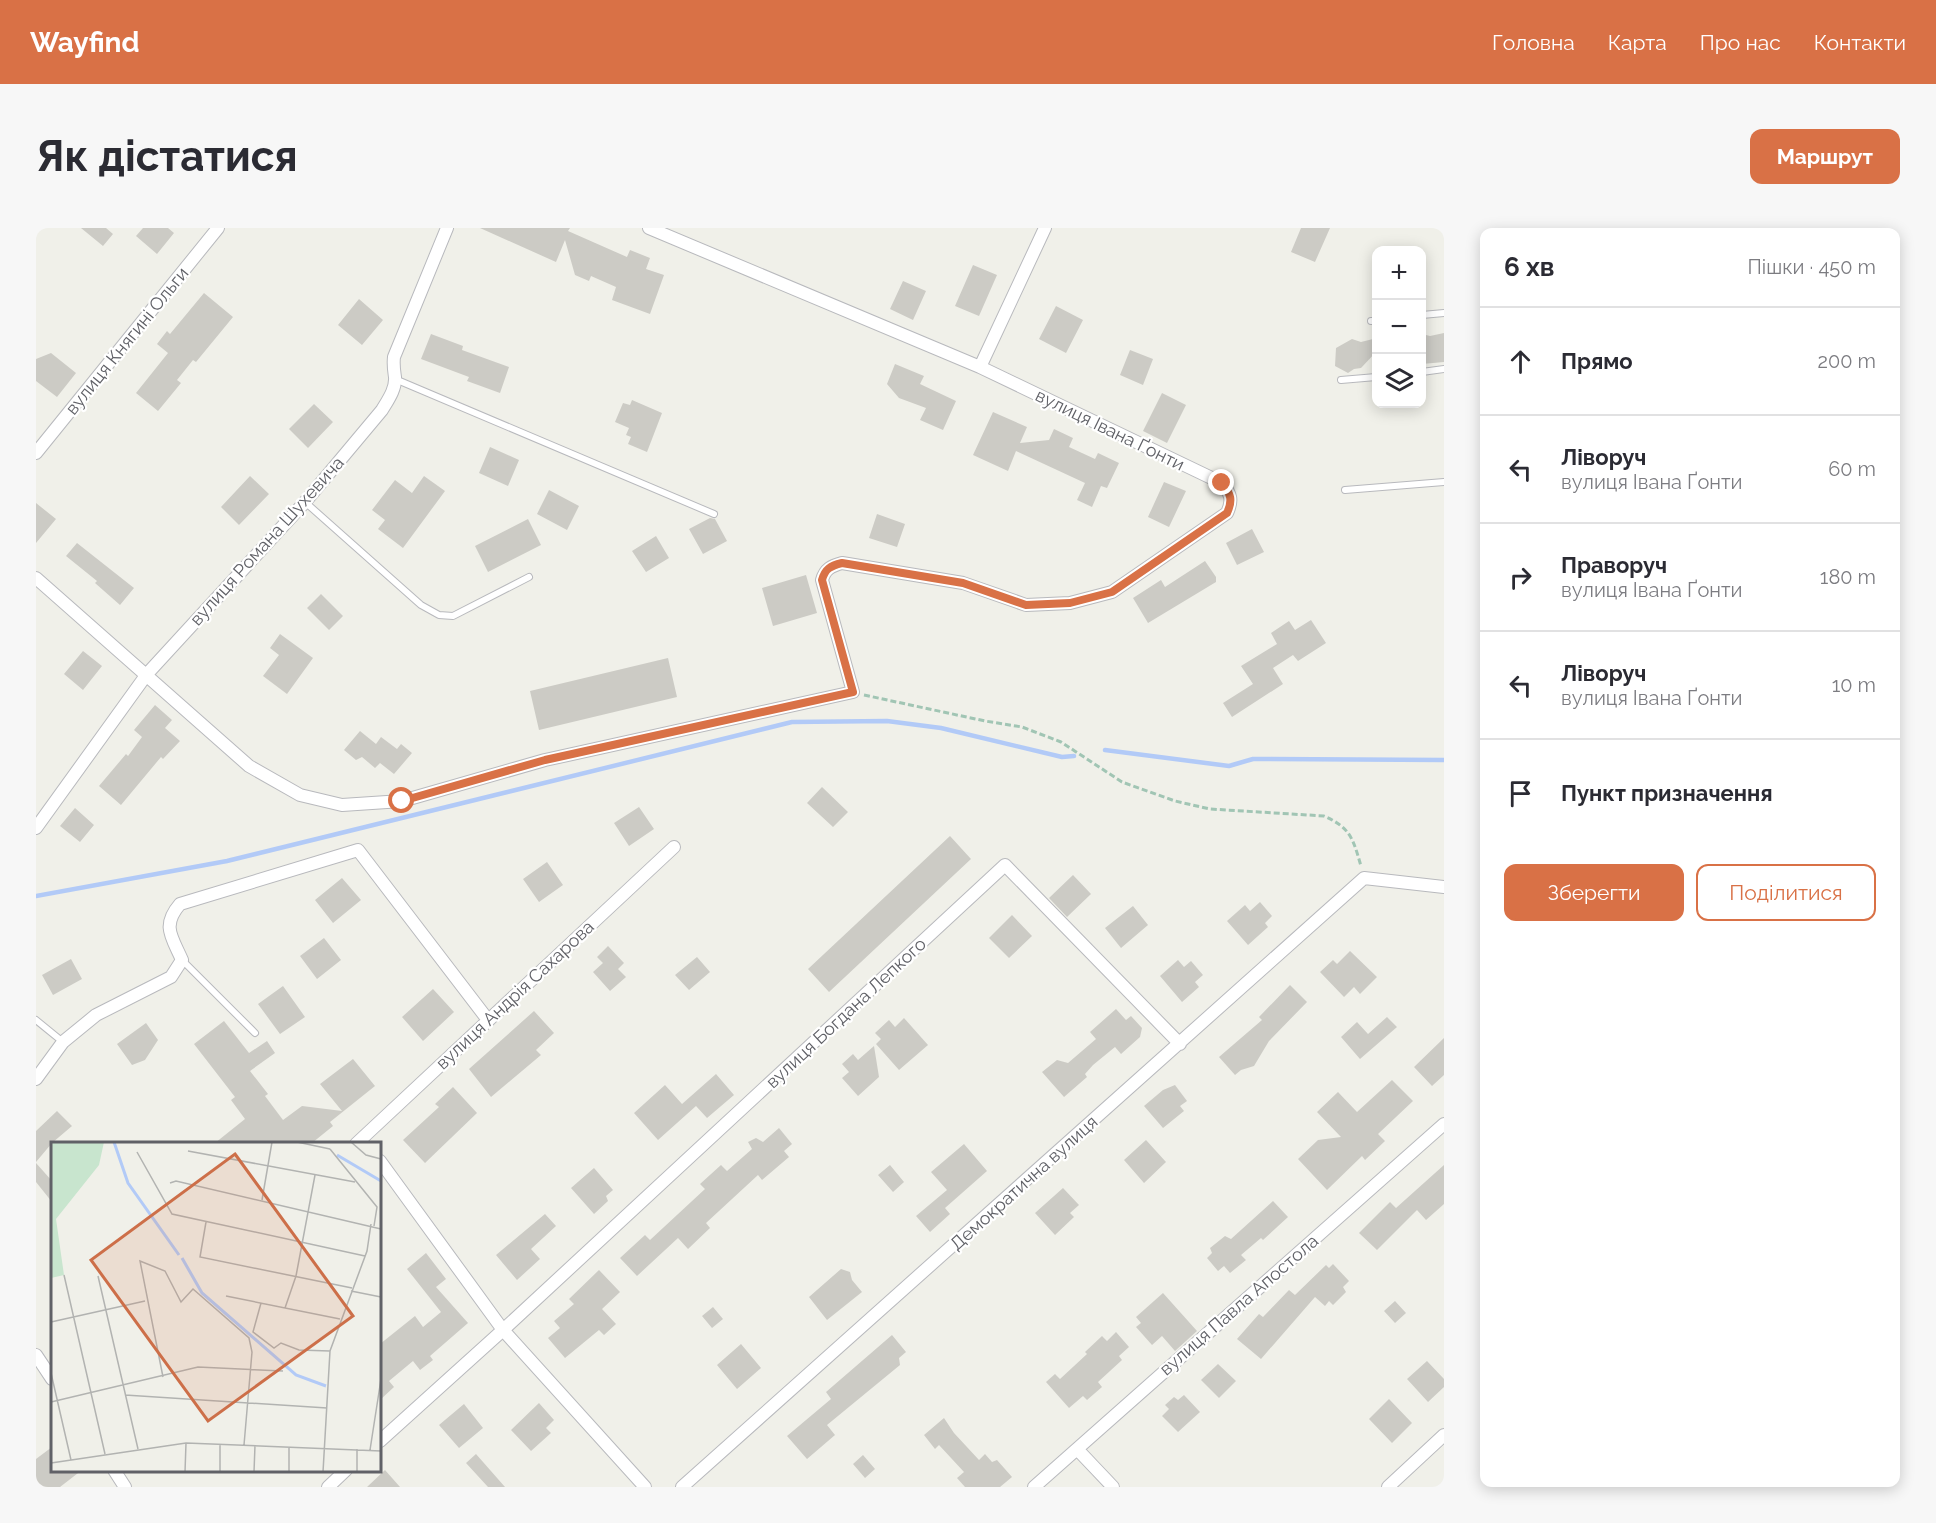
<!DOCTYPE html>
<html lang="uk">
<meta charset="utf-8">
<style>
body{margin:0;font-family:Raleway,sans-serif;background:#f7f7f7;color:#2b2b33}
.controls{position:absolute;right:18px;top:18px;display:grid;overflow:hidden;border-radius:12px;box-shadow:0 3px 15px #0003}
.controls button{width:54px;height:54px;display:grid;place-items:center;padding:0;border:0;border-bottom:2px solid #e1e1e2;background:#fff;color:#2b2b33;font:30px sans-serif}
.stop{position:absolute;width:18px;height:18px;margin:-14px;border:4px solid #d97146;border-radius:50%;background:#fff}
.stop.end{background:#d97146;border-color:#fff;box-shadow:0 2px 6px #0008}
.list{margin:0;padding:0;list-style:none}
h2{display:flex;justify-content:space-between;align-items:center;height:78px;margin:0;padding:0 24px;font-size:26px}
h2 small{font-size:20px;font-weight:400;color:#7c7c81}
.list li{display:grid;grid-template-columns:39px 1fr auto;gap:18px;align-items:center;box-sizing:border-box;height:108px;padding:0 24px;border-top:2px solid #e1e1e2}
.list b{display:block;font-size:22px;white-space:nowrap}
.list p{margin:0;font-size:20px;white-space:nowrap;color:#7c7c81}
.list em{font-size:20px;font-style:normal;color:#7c7c81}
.actions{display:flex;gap:12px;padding:18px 24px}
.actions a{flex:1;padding:14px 0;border:2px solid #d97146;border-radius:12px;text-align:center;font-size:21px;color:#d97146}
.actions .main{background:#d97146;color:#fff}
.icon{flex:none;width:33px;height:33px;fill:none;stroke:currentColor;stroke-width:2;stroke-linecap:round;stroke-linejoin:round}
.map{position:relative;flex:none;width:1408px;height:1259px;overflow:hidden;border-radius:12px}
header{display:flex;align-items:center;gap:36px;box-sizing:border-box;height:84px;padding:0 30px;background:#d97146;color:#fff}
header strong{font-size:28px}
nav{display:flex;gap:33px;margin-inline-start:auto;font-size:21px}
.intro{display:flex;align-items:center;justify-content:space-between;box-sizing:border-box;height:144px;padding:0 36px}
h1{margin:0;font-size:42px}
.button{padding:15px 27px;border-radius:12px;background:#d97146;color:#fff;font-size:21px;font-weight:700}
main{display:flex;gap:36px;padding:0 36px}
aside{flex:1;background:#fff;border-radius:12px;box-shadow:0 3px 15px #0003}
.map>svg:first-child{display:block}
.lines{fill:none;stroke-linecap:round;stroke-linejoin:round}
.stream{stroke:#b2caf7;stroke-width:4.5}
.building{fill:#cccbc5}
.service-casing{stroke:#b8b9bd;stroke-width:8}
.minor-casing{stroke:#b8b9bd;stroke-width:14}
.path{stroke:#a1c5b4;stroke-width:3;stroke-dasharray:6 3;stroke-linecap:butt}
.service{stroke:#fff;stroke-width:6}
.minor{stroke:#fff;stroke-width:12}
.route{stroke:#d97146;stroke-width:8}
.labels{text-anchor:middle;stroke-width:4.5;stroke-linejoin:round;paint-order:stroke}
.street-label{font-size:18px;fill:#606167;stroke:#fff}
.inset-river{fill:none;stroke:#b2caf7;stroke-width:3}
.inset-road{fill:none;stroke:#b2b3b1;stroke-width:1.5}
.view{fill:#cd6f49;fill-opacity:0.15;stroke:#cd6f49;stroke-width:3}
.inset-edge{fill:none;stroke:#606167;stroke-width:3}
</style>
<header>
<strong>Wayfind</strong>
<nav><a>Головна</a><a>Карта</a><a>Про нас</a><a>Контакти</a></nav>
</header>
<div class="intro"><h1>Як дістатися</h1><a class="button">Маршрут</a></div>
<main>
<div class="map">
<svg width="1408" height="1259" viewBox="0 0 1408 1259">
<rect width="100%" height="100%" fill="#f0f0e9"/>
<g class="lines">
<path class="stream" d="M1069,522l124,16 24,-7 191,1
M0,668l191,-35 565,-139 95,-1 54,7 121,29 12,-1"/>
</g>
<path class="building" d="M45,0h25l7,6 -10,12z
M107,0h25l6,5 -17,21 -21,-18z
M444,0h90l-2,3 59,26 3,-7 20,8 -4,11 18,6 -14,39 -38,-14 4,-13 -25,-11 -2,5 -14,-6 -10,-35 -9,22z
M1265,0h29l-15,34 -24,-10z
M937,37l24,10 -18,41 -24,-10z
M867,53l23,10 -13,29 -23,-11z
M168,65l29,24 -37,45 -3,-2 -16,20 4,3 -23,28 -22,-18 32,-40 -11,-9 10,-13 3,3z
M323,71l24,21 -21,25 -24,-20z
M1020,78l27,14 -17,33 -27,-14z
M1408,105v29l-22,2v-30l8,2z
M395,106l32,12 -1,4 47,17 -9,26 -33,-12 2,-4 -48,-18z
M1341,110v13l-16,17 -7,1 -6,4 -13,-7 1,-18 16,-9 9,3z
M1094,122l23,9 -10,26 -23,-10z
M15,125l25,20 -19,24 -21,-16v-22z
M859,136l29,12 -4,8 36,17 -13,29 -23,-10 6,-12 -27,-10 -12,-14z
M1126,165l24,12 -19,38 -24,-12z
M596,172l30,13 -15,39 -19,-8 3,-7 -5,-2 3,-7 -14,-6 8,-19 7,2z
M278,176l19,18 -25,26 -19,-19z
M957,184l34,15 -7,16 29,-3 5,-11 19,9 -4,9 26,12 3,-6 21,10 -12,25 -6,-2 -9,21 -15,-7 8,-17 -69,-32 -8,20 -35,-16z
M454,219l29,13 -11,26 -29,-13z
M214,248l19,18 -30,31 -18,-18z
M388,248l21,15 -42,57 -25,-19 7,-9 -13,-10 23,-30 17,13z
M1128,254l22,9 -17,36 -21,-10z
M513,262l30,16 -12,24 -30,-16z
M0,275l20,16 -20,24z
M841,286l28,10 -8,23 -28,-9z
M674,290l5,1 12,22 -24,13 -14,-25z
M492,291l13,26 -53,27 -13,-26z
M1216,301l12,23 -27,13 -11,-22z
M620,308l13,22 -23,14 -14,-21z
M41,315l57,45 -14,17 -25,-22 2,-2 -31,-25z
M1169,333l11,16v5l-68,41 -15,-25 28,-18 4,7z
M770,347l11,38 -44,13 -11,-38z
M285,366l22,22 -14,14 -22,-22z
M1275,392l15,23 -28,18 -5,-6 -20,13 10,16 -51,33 -9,-14 30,-19 -12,-18 36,-22 -6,-11 18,-12 6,9z
M244,406l33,24 -26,36 -24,-18 16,-21 -9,-7z
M47,423l19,15 -19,24 -19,-16z
M632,430l9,39 -138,33 -9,-39z
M119,477l17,15 -7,8 15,13 -17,18 -2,-2 -40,48 -22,-19 27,-32 2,2 14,-19 -8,-7z
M324,503l16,13 5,-7 16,12 4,-5 11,9 -18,21 -14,-11 -5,5 -13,-11 -6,3 -12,-10z
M786,559l26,25 -15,15 -26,-24z
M603,579l15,22 -25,17 -15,-23z
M39,580l19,17 -14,17 -20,-16z
M914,608l21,23 -142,133 -21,-23z
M511,634l16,23 -24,17 -16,-23z
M1037,647l18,19 -24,23 -18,-19z
M306,650l19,22 -28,23 -18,-23z
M1224,674l12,14 -7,7 3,4 -20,18 -21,-24 18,-16 5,6z
M1097,678l15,19 -27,23 -16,-20z
M976,687l20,21 -23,22 -20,-20z
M288,710l17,22 -24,19 -17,-23z
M572,718l16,17 -6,6 8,8 -16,14 -17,-19 10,-9 -6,-6z
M1314,723l27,26 -17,17 -6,-7 -10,10 -24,-25 13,-12 4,4z
M661,729l13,15 -21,18 -14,-15z
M35,731l11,20 -29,16 -11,-20z
M1142,732l6,7 7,-6 12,14 -8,7 4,5 -17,15 -22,-26z
M1254,757l17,17 -38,39 -15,25 -13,4 -6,5 -16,-18 43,-37 -3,-3z
M247,758l22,31 -25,17 -22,-30z
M397,761l21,23 -31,29 -21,-24z
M1080,781l10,11 5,-4 11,12 -2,9 -19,17 -6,-7 -22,18 -8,9 2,3 -23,20 -22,-25 15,-12 11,3 28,-24 -6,-7z
M498,783l20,22 -18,17 5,5 -50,42 -22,-28z
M1351,789l10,10 -37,32 -19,-22 16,-15 11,12z
M868,790l24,27 -29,25 -23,-26 5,-5 -6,-6 14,-13 6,7z
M188,793l25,32 18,-12 8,12 -25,18 18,23 -3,2 18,24 19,-14 40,5 -22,-27 33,-25 22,27 -45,36 3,4 -21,17h-97l30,-24 -14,-19 4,-3 -41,-53z
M110,795l12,17 -13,20 -13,5 -15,-21z
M1408,810v37l-12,11 -18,-19z
M838,818l5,31 -21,19 -16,-18 7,-6 -7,-8 11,-10 5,6z
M680,846l18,21 -27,23 -11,-12 -38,34 -24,-27 31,-28 17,19z
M1356,852l21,21 -35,33 7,7 -20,19 -3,-4 -35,34 -29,-31 20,-19 23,-3 -24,-25 21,-20 19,20z
M1139,857l12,16 -7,5 4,5 -21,17 -19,-22 19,-16z
M417,859l24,26 -52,50 -22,-23 36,-33 -4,-3z
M21,883l15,15 -20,17 -16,19v-31z
M743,900l13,16 -8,7 5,6 -27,23 -4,-5 -52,48 4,5 -22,21 -10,-11 -41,38 -17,-18 25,-23 5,5 55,-51 -5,-5 21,-19 6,6 25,-22 -4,-7 8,-4 7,4z
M1110,912l20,22 -22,21 -20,-23z
M928,916l23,27 -42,37 5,6 -20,18 -14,-16 31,-26 -16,-18z
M0,935l16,18v21l-16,-20z
M854,937l14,17 -11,10 -15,-17z
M1408,937v39l-18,16 -9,-10 -40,40 -18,-17 31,-31 6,6z
M558,940l19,22 -7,6 2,5 -14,13 -23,-26z
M1027,960l16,17 -9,8 4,4 -19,18 -20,-22z
M1237,973l15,16 -25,23 -2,-2 -20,17 5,5 -16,13 -6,-7 -6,5 -11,-13 5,-5 -2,-5 15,-12 6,3z
M509,986l11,12 -25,23 9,10 -23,21 -21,-25z
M390,1025l20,26 -10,8 32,36 -38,33 3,4 -13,10 -7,-9 -24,20 5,6 -14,13v-56l35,-28 8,11 18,-15 -34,-43z
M1297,1036l16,17 -6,6 3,5 -13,13 -4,-4 -4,5 -10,-9 -54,62 -24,-20 22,-25 4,3 26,-27 6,5 31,-30 3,3z
M805,1041l9,3 2,8 10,12 -35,28 -18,-23z
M563,1042l21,22 -18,17 14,15 -12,11 -5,-5 -34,28 -17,-20 12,-10 -6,-7 20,-17 -5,-5z
M1127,1065l34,38 -22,20 -13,-15 -10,9 -16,-18 5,-4 -5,-6z
M1359,1073l11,12 -11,10 -11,-12z
M677,1079l10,12 -11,9 -10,-12z
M1080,1104l13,15 -10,9 3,4 -24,22 4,5 -15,13 -4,-4 -14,12 -23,-26 9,-8 5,5 27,-25 -2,-2 17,-16 5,5z
M856,1107l14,17 -7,6 1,7 -73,60 8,10 -28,24 -20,-23 44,-37 -5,-7z
M705,1116l20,24 -24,21 -20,-24z
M1391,1133l17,18v8l-16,15 -21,-23z
M1182,1136l18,17 -17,17 -18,-18z
M1148,1167l16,17 -22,20 -16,-16 7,-7 -4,-4 9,-8 4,3z
M1353,1171l23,24 -20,20 -23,-24z
M503,1175l15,17 -8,8 5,5 -20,18 -20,-21z
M428,1176l19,24 -24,20 -20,-23z
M908,1190l10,15 25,27 6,-6 7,8 5,-2 15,17 -12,10h-35l-8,-9 7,-6 -25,-27 -4,4 -11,-14z
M16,1219v23h30l-22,17h-24v-28z
M440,1226l29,33h-17l-22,-24z
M827,1227l12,14 -10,9 -12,-14z
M349,1242l15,17h-33z"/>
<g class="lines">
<defs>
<path id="service" d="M1386,87l22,-2
M1335,93h5
M1386,144l22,-3
M359,151l319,135
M1305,152l35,-3
M1309,262l99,-8
M269,274l116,103 18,10 14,1 76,-39
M146,732l73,73
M0,792l27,22"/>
<path id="minor" d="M944,139l65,-139
M0,225l182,-225
M0,350l213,188 51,29 42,10 60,-4 143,-41 308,-68 -31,-112c3,-11 9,-14 20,-17l121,20 63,22 44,-2 42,-11 115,-79c6,-13 4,-19 -5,-30l-242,-116 -331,-139
M0,600l111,-154 158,-172 77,-92c6,-10 14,-21 13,-33 -1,-7 -2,-12 -1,-20l53,-129
M0,851l27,-37 33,-27 75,-38 11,-17c-10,-23 -21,-34 -2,-56l178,-54 130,170
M320,916l318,-297
M344,933l123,169 142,157
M0,1127l16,24
M344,1213l123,-111 502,-465 175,179
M1041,1221l36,38
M78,1242l11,17
M292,1259l18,-17
M646,1259l682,-609 80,9
M998,1259l410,-363
M1352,1259l56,-52"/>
</defs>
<use href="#service" class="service-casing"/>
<use href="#minor" class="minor-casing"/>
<path class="path" d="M828,467l121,26 37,6 39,15 61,40 53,19 35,8 114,7c27,12 29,23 37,50"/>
<use href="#service" class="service"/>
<use href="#minor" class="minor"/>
</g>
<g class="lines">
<path class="route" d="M366,573l143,-41 308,-68 -31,-112c3,-11 8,-14 20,-17l121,20 63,22 44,-2 42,-11 115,-79c6,-13 4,-19 -5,-30"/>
</g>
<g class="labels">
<g class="street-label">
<text transform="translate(91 113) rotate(-51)" y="6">вулиця Княгині Ольги</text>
<text transform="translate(1074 202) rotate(26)" y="6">вулиця Івана Ґонти</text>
<text transform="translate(231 313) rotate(-48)" y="6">вулиця Романа Шухевича</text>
<text transform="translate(479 767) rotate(-43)" y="6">вулиця Андрія Сахарова</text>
<text transform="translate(810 785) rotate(-43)" y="6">вулиця Богдана Лепкого</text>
<text transform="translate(988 955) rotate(-42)" y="6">Демократична вулиця</text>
<text transform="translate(1203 1077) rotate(-41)" y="6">вулиця Павла Апостола</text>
</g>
</g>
<g transform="translate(15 914)">
<rect width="330" height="330" fill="#f0f0e9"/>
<path d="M0,0h53l-5,23 -43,54 8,56 -13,3z" fill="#c8e5ce"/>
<path class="inset-river" d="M63,0l14,41 51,72M286,13l44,26M131,116l20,35 94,82 30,11"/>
<path class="inset-road" d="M246,0l33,7M300,0l15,13 15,4M279,7l47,58 -3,19M137,9l167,31M86,10l35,62 193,42M119,41l6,-2 205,48M211,58l10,-58M155,80l-6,35 152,31M13,133l41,179M47,134l40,173M300,149l30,6M175,154l114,23M210,161l-8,29 21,16 7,-5 18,7 31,1M234,166l11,-32 19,-101M0,180l94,-21M0,231l20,87M112,235l-23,-116 25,10 16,31 12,-13 56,49 3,14 -8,93M74,253l202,13M0,260l147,-35 85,4M319,308l11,-71M0,321l135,-20 195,8M134,330l1,-29M169,330v-28M203,330l1,-27M238,330v-25M272,330l7,-121 37,-100 4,-27M306,330v-23"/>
<path class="view" d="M184,12l118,162 -145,105 -117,-161z"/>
<rect width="330" height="330" class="inset-edge"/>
</g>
</svg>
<div class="controls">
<button>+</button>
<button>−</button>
<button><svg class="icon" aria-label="layers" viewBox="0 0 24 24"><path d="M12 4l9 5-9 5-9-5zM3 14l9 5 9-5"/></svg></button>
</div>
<div class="stop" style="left:366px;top:573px"></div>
<div class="stop end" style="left:1186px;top:255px"></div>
</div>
<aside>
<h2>6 хв<small>Пішки · 450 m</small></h2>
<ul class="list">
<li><svg class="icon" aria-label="ahead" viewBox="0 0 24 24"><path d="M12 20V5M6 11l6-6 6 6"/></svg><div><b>Прямо</b></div><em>200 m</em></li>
<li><svg class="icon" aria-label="left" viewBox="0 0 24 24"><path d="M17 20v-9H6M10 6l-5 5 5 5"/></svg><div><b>Ліворуч</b><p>вулиця Івана Ґонти</p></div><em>60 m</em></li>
<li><svg class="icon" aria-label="right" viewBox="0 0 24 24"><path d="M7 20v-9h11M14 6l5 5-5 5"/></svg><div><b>Праворуч</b><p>вулиця Івана Ґонти</p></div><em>180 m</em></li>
<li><svg class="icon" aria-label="left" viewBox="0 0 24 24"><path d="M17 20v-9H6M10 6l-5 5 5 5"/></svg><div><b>Ліворуч</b><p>вулиця Івана Ґонти</p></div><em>10 m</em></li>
<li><svg class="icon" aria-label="arrive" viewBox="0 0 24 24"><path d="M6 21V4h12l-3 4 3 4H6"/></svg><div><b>Пункт призначення</b></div></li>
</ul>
<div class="actions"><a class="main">Зберегти</a><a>Поділитися</a></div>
</aside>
</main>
